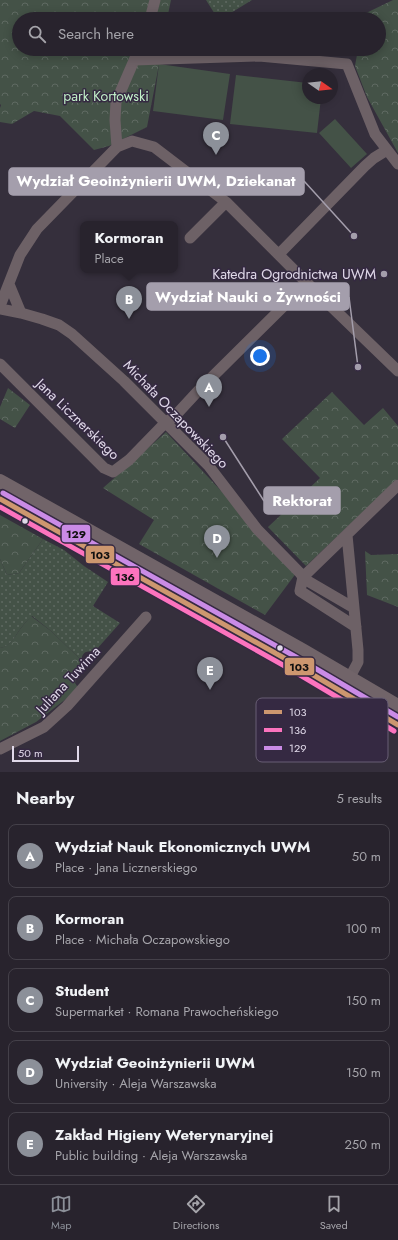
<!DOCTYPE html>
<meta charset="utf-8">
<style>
body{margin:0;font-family:Jost,sans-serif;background:#302b35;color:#f1f3f6}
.compass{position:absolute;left:302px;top:68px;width:36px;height:36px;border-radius:50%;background:#28232d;box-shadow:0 2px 10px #0003;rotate:104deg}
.scale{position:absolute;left:12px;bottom:10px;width:67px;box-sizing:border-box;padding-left:4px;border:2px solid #e0d9e9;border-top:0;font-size:11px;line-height:14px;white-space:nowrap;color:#e0d9e9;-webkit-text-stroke:3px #352942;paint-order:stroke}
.you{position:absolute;left:260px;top:356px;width:14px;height:14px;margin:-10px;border:3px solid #fff;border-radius:50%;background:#1a73e8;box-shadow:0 0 0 6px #1a73e833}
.badge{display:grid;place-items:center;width:26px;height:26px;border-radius:50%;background:#8c9099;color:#fff;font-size:13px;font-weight:700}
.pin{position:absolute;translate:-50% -33px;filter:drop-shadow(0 1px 2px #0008)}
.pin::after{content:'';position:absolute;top:21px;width:14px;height:12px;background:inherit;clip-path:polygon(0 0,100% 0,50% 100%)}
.popup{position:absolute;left:80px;top:221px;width:98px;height:52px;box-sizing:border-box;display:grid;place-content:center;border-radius:8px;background:#28232d;filter:drop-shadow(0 1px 3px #0005);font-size:13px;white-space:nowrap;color:#a5a4aa}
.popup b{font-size:15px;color:#f1f3f6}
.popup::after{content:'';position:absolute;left:50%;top:100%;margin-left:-8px;border:8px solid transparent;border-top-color:#28232d}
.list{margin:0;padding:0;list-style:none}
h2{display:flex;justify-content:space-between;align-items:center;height:52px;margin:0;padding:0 16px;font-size:17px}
h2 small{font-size:13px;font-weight:400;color:#a5a4aa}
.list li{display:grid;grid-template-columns:26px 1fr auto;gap:12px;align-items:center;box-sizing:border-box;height:64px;margin:0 8px 8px;padding:0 8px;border:1px solid #444049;border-radius:8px}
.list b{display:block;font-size:15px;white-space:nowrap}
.list p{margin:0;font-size:13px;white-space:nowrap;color:#a5a4aa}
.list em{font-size:13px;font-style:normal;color:#a5a4aa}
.icon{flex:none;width:22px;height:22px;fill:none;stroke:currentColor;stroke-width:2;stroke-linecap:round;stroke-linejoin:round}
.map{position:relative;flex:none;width:398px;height:772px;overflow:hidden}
.search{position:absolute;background:#28232d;box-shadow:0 2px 10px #0003;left:12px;right:12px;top:12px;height:44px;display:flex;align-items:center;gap:10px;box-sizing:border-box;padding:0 14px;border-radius:22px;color:#a5a4aa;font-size:15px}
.sheet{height:412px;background:#28232d}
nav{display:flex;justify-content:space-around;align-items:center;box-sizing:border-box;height:56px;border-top:1px solid #444049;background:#28232d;font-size:11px;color:#a5a4aa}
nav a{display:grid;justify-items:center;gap:2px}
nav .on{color:#8c9099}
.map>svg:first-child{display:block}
.grass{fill:url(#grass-dots)}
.forest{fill:url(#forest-crowns)}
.pitch{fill:#445247}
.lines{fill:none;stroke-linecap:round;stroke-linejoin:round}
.minor{stroke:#6d6166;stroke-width:11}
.major{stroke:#716469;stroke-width:14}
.bus-1-casing{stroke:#352942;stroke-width:8}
.bus-2-casing{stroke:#352942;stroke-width:8}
.bus-3-casing{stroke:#352942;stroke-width:8}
.bus-1{stroke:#cd976f;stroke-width:5}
.bus-2{stroke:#fc73be;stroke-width:5}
.bus-3{stroke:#ca8be6;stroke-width:5}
.poi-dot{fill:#a49eac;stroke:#352942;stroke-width:1.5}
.bus-dot{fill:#e0d9e9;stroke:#352942;stroke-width:1.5}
.labels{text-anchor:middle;stroke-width:3;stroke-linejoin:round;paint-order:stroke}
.park-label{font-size:14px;fill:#c1f0c8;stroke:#352942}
.poi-label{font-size:14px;fill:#e0d9e9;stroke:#352942;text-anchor:end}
.street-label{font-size:14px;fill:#e0d9e9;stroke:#352942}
.key{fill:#352942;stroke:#685e74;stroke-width:1}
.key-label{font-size:11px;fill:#e0d9e9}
.leader{fill:none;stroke:#a49eac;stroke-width:1.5}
.callout-dot{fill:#a49eac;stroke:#352942;stroke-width:1.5}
.callout{fill:#a49eac;stroke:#a49eac;stroke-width:1.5}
.callout-label{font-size:15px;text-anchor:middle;font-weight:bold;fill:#fff}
.line-badge{stroke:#352942;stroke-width:1.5}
.pale-badge-label{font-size:11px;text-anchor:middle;font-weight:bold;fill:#111}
</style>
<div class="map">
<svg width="398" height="772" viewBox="0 0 398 772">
<defs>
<pattern id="grass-dots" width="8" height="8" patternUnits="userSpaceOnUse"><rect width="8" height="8" fill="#445247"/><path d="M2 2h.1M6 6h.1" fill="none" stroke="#5f6a62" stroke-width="1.8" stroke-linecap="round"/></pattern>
<pattern id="forest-crowns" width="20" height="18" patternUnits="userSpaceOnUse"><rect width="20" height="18" fill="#445247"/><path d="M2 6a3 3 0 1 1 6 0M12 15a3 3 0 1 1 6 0" fill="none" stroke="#5f6a62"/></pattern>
</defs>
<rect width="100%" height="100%" fill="#352f3c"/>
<path class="grass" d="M206,0h46l-31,19h-3z
M43,539l21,11 20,16 24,16 -15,24 27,17 -24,27c-9,3 -12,-1 -15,10l-30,-29 -19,-15c-4,4 -8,8 -11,12 -6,8 -10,19 -21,20v-89l7,16 12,-2z"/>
<path class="forest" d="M0,0h171l-4,19h-148v30h143l-15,78 -38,19 -15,4 -34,-34 -26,-5 -22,13 -12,-2v-14l1,-3 -1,-1z
M393,0h5v153l-31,-56 -12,-31 3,-17h21v-30h-16l1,-5z
M8,388l22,17 -15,23 -15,-9v-12z
M332,392l32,33 19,-17 15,18v53l-92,87 -38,-39 52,-49 -38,-39z
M166,432l131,140 -32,43 -126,-71 15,-24 -51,-32z
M0,515l43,24 -24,34 -12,2 -7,-16z
M365,551l6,4 27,-1v53l-31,-12z
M31,616l20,15 30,29 -6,23 4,6 -43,33 -36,19v-93c11,-2 15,-12 21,-20 3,-4 7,-8 10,-12z"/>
<path class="pitch" d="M159,64l71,10 -7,46 -70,-9z
M236,75l72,8v15h13l-4,35 -87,-9z
M335,119l32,35 -16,14 -32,-35z"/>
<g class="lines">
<path class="minor" d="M150,19l5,-19
M134,60l125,-4 88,8 28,70 23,30
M117,147l-2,-27 1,-18 23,-53
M190,238l36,-36
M279,254l86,-88 9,-8 13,-8
M9,284l12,29
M0,306l20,-51 17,-26 80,-82 15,-6 22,6 72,55 81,81 91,88
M0,309l21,4 21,6 17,6 13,9 52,47 84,84 49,64 43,44 3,4 -3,14 56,36
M0,364l104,104 9,4 16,-12 37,-38 8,-5 24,-26 109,-108
M347,535l7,73
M342,692l16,-30v-12l-4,-42 -48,-28 -3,-3 95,-92
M0,749l44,-22 23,-21 79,-89"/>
<path class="major" d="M0,481l304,170 94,55
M0,499l293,164 105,62"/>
<defs>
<path id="bus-1" d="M0,499l293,164 105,62"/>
<path id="bus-2" d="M0,507l290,162 104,62"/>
<path id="bus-3" d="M3,493l293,164 102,60"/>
</defs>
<use href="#bus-1" class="bus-1-casing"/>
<use href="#bus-2" class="bus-2-casing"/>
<use href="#bus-3" class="bus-3-casing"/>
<use href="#bus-1" class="bus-1"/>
<use href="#bus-2" class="bus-2"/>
<use href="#bus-3" class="bus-3"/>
</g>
<circle class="poi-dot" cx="384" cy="274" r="4"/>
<g class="bus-dot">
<circle cx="25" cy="521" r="3.5"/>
<circle cx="280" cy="648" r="3.5"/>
</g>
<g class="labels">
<g class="park-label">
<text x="106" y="101">park Kortowski</text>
</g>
<g class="poi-label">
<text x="376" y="279">Katedra Ogrodnictwa UWM</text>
</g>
<g class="street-label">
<text transform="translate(176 414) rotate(46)" y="5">Michała Oczapowskiego</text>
<text transform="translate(78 419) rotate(44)" y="5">Jana Licznerskiego</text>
<text transform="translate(68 680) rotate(-47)" y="5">Juliana Tuwima</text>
</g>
</g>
<rect x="256" y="698" width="132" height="64" rx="6" class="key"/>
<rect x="264" y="710" width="18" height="4" fill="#cd976f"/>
<rect x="264" y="728" width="18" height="4" fill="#fc73be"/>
<rect x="264" y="746" width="18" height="4" fill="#ca8be6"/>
<g class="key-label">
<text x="289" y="716">103</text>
<text x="289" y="734">136</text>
<text x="289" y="752">129</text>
</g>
<path class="leader" d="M354 236L304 181M358 367L349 297M223 437L264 501"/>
<g class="callout-dot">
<circle cx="354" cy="236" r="4"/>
<circle cx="358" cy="367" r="4"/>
<circle cx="223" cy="437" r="4"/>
</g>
<g class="callout">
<rect x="9" y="168" width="295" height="27" rx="4"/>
<rect x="147" y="283" width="202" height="27" rx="4"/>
<rect x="264" y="487" width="76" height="27" rx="4"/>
</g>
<g class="callout-label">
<text x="156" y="186">Wydział Geoinżynierii UWM, Dziekanat</text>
<text x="248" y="302">Wydział Nauki o Żywności</text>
<text x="302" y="506">Rektorat</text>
</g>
<g class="line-badge">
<rect x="61" y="524" width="30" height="19" rx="4" fill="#ca8be6"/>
<rect x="85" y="545" width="30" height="19" rx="4" fill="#cd976f"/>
<rect x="110" y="567" width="30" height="19" rx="4" fill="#fc73be"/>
<rect x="284" y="657" width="31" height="19" rx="4" fill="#cd976f"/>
</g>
<g class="pale-badge-label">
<text x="76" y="538">129</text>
<text x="100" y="559">103</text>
<text x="125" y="581">136</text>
<text x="299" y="671">103</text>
</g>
</svg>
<svg class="compass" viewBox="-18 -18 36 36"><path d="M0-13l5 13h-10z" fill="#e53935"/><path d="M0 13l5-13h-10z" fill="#a5a4aa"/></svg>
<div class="scale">50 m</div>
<div class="you"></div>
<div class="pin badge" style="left:209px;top:407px">A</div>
<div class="pin badge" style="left:129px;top:319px">B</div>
<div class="popup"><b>Kormoran</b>Place</div>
<div class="pin badge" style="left:216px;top:155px">C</div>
<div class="pin badge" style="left:217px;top:558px">D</div>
<div class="pin badge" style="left:210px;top:690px">E</div>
<div class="search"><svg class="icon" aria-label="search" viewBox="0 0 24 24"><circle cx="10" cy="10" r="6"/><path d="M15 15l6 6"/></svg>Search here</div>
</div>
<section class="sheet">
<h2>Nearby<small>5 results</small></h2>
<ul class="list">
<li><span class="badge">A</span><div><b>Wydział Nauk Ekonomicznych UWM</b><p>Place · Jana Licznerskiego</p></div><em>50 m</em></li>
<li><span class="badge">B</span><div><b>Kormoran</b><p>Place · Michała Oczapowskiego</p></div><em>100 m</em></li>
<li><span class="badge">C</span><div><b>Student</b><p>Supermarket · Romana Prawocheńskiego</p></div><em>150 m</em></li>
<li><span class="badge">D</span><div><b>Wydział Geoinżynierii UWM</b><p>University · Aleja Warszawska</p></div><em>150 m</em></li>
<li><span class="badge">E</span><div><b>Zakład Higieny Weterynaryjnej</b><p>Public building · Aleja Warszawska</p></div><em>250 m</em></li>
</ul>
</section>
<nav>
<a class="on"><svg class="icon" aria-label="map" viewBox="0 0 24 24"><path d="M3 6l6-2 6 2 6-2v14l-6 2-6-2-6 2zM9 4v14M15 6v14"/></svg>Map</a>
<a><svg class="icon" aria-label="directions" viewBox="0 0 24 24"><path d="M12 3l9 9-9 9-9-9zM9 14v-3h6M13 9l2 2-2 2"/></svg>Directions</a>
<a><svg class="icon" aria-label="saved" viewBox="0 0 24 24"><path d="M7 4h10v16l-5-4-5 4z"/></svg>Saved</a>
</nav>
